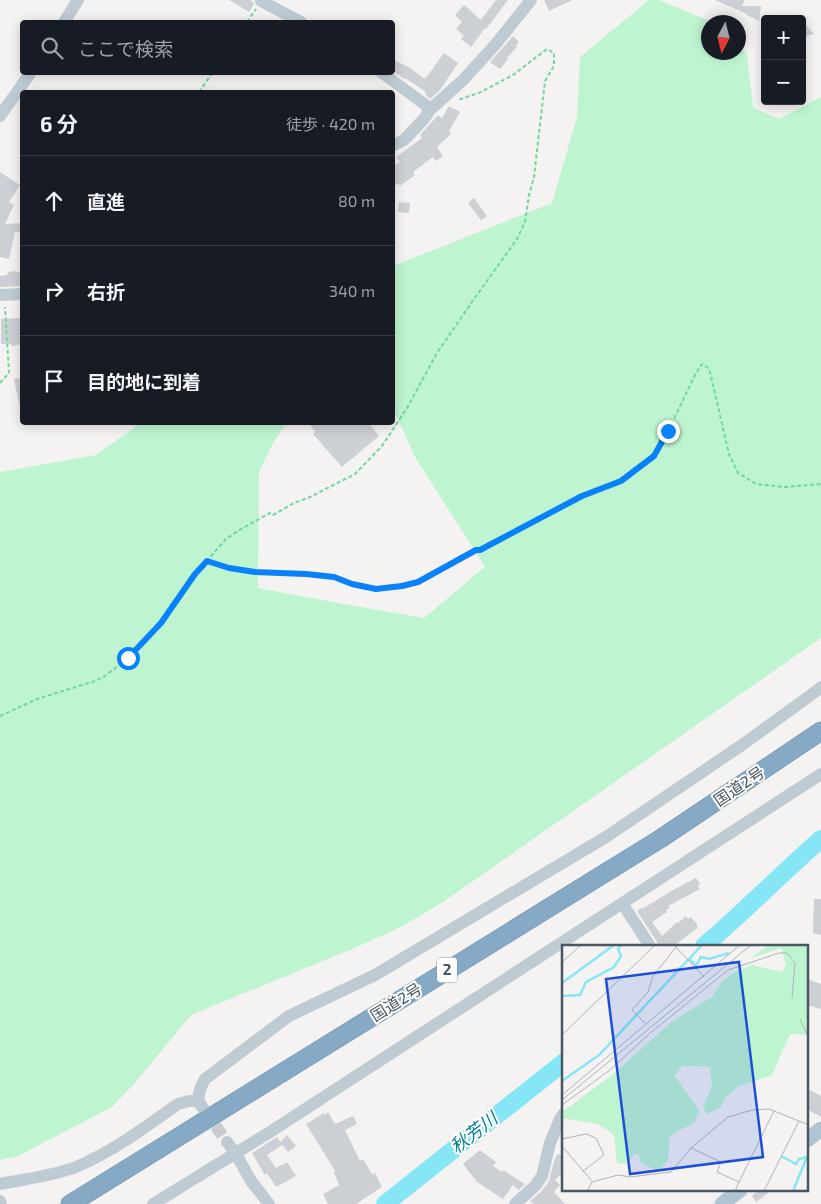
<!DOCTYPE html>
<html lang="ja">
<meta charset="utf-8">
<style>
body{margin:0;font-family:"Exo 2","Noto Sans JP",sans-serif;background:#242831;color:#f1f3f6}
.controls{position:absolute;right:15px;top:15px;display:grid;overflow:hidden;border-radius:5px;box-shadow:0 2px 12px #0003}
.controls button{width:45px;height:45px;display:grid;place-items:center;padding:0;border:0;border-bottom:1px solid #363941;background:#171b24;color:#f1f3f6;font:25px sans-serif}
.compass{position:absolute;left:701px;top:15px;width:45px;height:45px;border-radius:50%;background:#171b24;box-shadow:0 2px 12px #0003;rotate:187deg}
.stop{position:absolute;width:15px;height:15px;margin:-11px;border:4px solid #0881f9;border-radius:50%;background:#fff}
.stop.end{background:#0881f9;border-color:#fff;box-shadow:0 1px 5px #0008}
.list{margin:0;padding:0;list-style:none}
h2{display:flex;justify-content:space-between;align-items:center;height:65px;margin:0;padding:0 20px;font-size:21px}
h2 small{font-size:16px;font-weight:400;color:#9ea1a6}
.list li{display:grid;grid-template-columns:32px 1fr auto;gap:15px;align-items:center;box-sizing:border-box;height:90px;padding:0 20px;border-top:1px solid #363941}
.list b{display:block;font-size:19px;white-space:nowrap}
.list em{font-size:16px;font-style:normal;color:#9ea1a6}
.icon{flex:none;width:28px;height:28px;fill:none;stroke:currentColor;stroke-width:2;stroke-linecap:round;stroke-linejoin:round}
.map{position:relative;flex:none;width:821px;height:1204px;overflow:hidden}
.search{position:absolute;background:#171b24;box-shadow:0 2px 12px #0003;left:20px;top:20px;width:375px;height:55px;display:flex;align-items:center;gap:12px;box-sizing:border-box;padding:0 18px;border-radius:5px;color:#9ea1a6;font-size:19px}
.panel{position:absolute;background:#171b24;box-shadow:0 2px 12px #0003;left:20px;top:90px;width:375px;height:335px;border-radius:5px}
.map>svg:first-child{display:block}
.green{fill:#bef5d0}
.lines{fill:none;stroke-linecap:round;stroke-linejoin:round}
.river{stroke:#87e6f6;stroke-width:18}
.building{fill:#ccd0d5}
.minor-tunnel{stroke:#cacbce;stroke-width:12;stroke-dasharray:12 6;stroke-linecap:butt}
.highway-casing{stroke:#7194b1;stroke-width:19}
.path{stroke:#72d79e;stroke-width:2;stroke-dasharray:4 2.5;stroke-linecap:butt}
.minor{stroke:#bfcbd3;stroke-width:12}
.major{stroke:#b0c4d3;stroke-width:15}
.highway{stroke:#86a9c5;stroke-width:18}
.route{stroke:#0881f9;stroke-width:6}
.labels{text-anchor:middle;stroke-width:4;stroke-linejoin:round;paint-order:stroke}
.shield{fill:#fff;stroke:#7f8991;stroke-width:1}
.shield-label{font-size:15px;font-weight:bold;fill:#485762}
.street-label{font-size:16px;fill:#485762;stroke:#fff}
.water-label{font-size:18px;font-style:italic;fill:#047e92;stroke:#fff}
.inset-river{fill:none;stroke:#87e6f6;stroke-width:2.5}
.inset-road{fill:none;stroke:#b0b4b8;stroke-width:1}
.view{fill:#1d4ed8;fill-opacity:0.15;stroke:#1d4ed8;stroke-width:2.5}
.inset-edge{fill:none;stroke:#485762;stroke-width:2.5}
</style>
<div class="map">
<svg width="821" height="1204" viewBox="0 0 821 1204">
<rect width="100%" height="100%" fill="#f5f2f2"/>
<path class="green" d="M649,0h10l53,22h-4v30h30l1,-6 8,8 6,54 26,11 42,-22v541l-378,264 -44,26 -47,21 -161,66 -57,69 -22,23 -94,49 -18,4v-688l96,-17 45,-32h145l-13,20 -14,29 -1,116 86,16 80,14 61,-51 -70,-110 -22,-49v-142l159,-63 25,-86 3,-60z"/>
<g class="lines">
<path class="river" d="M704,946c40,-34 77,-72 117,-107
M385,1204l179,-142"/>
</g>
<path class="building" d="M229,0h21l3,2 1,2 -5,8z
M496,0h12l-22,29 -1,-1 -14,19 -10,-8 3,-3 -8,-7 6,-7 -7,-7 9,-10 17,15z
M544,0h28l-23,11z
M715,0h30l-3,6h19l-2,15 -12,-6v-1z
M802,20l12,14 -12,3z
M513,36l6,6 -3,3 1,2 -10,11 1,1 -8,10 -10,-7z
M444,53l14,10 -18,27 -10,9 -5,-5 1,-2 -21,-14 -1,1 -12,-9v-11l18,9 15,11z
M449,106l11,6 -11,19 2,3 -14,13 6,9 -7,5 -3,-4 -20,15 2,3 -15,11 -2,-3 -6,4v-20l8,-5 -4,-5 26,-19 -2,-3 18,-20 4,3z
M0,172l20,13 -11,17 5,3 -9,19 17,-1v9h-7l-6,27 -9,-2z
M474,198l13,18 -6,4 -13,-17z
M399,202l11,1 -1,10 -11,-1z
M16,271v1l6,-1v15l-22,1v-11l7,-1 1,-3z
M22,318v26l-10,2 -1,-2h-10v-25z
M22,378v25h-3l-5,-24z
M308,422h60l11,14 -37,31 -29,-33 2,-2z
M696,878l4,6 -2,2 2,3 -32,17 2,2 -4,2 1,2 -15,10 10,14 15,-14 1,1 8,-7 2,3 3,-2 6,7v4l-23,18h-16l-1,-4 -20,-31 4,-3 1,1 31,-19z
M814,899h7v36l-8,-2z
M807,979l14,5v25l-14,-4z
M810,1090l11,6v21l-14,-8v-14z
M328,1112l7,12 18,-8 4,8 -12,6 15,31 3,-2 9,15 3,-1 7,14 -26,17h-28l-5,-10 16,-9 -5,-13 1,-1 -29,-47 18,-11 1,2z
M287,1135l9,11 -8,6 -8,-10z
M277,1137l5,8 -15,10 9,13 11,-6 9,14 -20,11 -9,-14 -2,2 -13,-22z
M480,1150l16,12 -3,4 9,6 1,-2 22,14 -6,6 -6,-5 -10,14 -26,-17 -14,-18z
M558,1154l6,4v7l-4,5 3,2 -8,8 5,5 -6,7 11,12h-31l-4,-3 11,-9 8,-11 6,-23z
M759,1190h13l-16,12 -4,-6z"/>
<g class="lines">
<path class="minor-tunnel" d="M205,1111l22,31"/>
<defs>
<path id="highway" d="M70,1204l590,-365 161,-108"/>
</defs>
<use href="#highway" class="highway-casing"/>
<path class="path" d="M247,22l9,-13
M199,92l14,-20
M0,383l9,-10 -4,-66
M207,561l22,7 26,4 51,2 28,3 18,7 24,5 27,-3 15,-4 58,-32h4l102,-54 39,-15 33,-25 14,-25 28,-58 6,-9 5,3 3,5 19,82 9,19 18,11 29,3 36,-3
M0,716l37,-17 58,-18 10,-5 23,-18 33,-35 34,-49 31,-35 15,-10 29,-16 3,2 21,-12 16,-6 45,-23 27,-28 25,-38 30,-55 37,-54 43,-60 8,-17 4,-27 5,-18 11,-96 9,-15v-13l-7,-4 -34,26 -32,17 -23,8"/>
<path class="minor" d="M262,0l-1,1 40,21
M64,22l14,-22
M381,72l50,37 32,-29 32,-35 36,-45
M0,116l31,-44
M392,146l12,-6 19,-20 8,-11
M0,295l22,-1
M622,903l28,43
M205,1111l-7,-10 2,-12 5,-10 84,-63 86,-41 231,-138 136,-92 73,-53 6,-5
M227,1142l9,12 15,27 18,23
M0,1184c24,-5 53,-8 76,-17 36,-15 70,-40 102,-63l11,-3h9
M0,1201l1,3
M153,1204l117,-72 551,-358
M515,1204l20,-18 7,-10 8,-33 10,-24 4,-6"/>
<path class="major" d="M807,1140l14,-11
M722,1204l18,-14"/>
<use href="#highway" class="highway"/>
</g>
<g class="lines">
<path class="route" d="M128,658l33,-35 34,-49 12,-13 22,7 26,4 51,2 28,3 18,7 24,5 26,-3 16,-4 58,-32h4l102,-54 39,-15 33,-25 14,-25"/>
</g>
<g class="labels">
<rect class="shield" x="437" y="957.5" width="20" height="25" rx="4"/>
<g class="shield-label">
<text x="447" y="975">2</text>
</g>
<g class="street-label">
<text transform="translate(739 786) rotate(-34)" y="6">国道2号</text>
<text transform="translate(396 1002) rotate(-32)" y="6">国道2号</text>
</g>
<g class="water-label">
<text transform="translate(474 1133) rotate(-38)" y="6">秋芳川</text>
</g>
</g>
<g transform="translate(562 945)">
<rect width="246" height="246" fill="#f5f2f2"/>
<path d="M207,0h39v90l-18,-1 -18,41 -33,11 -13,11 -5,10 -14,7 -4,-7 9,-21 -2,-19 -28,-1 -8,9 25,35 -4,12 -25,14 -2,24 -10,11 -17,-8 -2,-8 -4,-1 -10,10 -8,-1 -3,-28 -16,-11 -36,-6v-6l50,-37 62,-55 38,-23 11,-17 14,-9 15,-6 30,7 4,-8 -5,-16 -32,11z" fill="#bef5d0"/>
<path class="inset-river" d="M127,13l7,8 5,-9 8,2 20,-6M0,38l52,-38M0,51l18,-1 6,-13 28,-15 7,-11 -3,-7 3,-4M0,136l37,-26 103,-110M219,211l15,8 3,-5 8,-2M231,246l14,-34"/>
<path class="inset-road" d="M112,0l30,32M0,17l19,-17M238,74l9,20M83,78l-13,-13 16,-18 5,-16 23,-29M0,90l93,-90M0,150l178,-150M0,155l189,-155M0,160l48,-35 39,-36 79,-64 51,-17h8l8,10 -3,35M0,194l24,-5 10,4 8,17 -22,17M0,201l30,35M129,203l37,-31 24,-7 17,-1 40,16M177,237l35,-71M25,246l5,-9 26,-7 12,2 41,-5 20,-24 30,14 -4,10 22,10 -4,9M202,246l35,-70"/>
<path class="view" d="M177,17l24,195 -133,17 -24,-195z"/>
<rect width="246" height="246" class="inset-edge"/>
</g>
</svg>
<div class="controls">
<button>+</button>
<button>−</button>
</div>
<svg class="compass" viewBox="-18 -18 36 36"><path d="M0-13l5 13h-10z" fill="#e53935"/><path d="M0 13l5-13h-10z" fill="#9ea1a6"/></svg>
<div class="stop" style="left:128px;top:658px"></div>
<div class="stop end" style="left:668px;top:431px"></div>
<div class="search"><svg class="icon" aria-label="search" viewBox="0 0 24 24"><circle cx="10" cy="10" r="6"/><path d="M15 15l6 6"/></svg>ここで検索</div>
<section class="panel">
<h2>6 分<small>徒歩 · 420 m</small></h2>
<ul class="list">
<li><svg class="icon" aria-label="ahead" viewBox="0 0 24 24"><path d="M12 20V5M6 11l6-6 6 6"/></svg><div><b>直進</b></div><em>80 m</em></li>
<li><svg class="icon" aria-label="right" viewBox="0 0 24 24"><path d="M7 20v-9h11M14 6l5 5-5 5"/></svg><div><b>右折</b></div><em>340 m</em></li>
<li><svg class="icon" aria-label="arrive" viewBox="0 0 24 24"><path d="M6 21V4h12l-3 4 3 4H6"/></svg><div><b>目的地に到着</b></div></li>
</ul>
</section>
</div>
